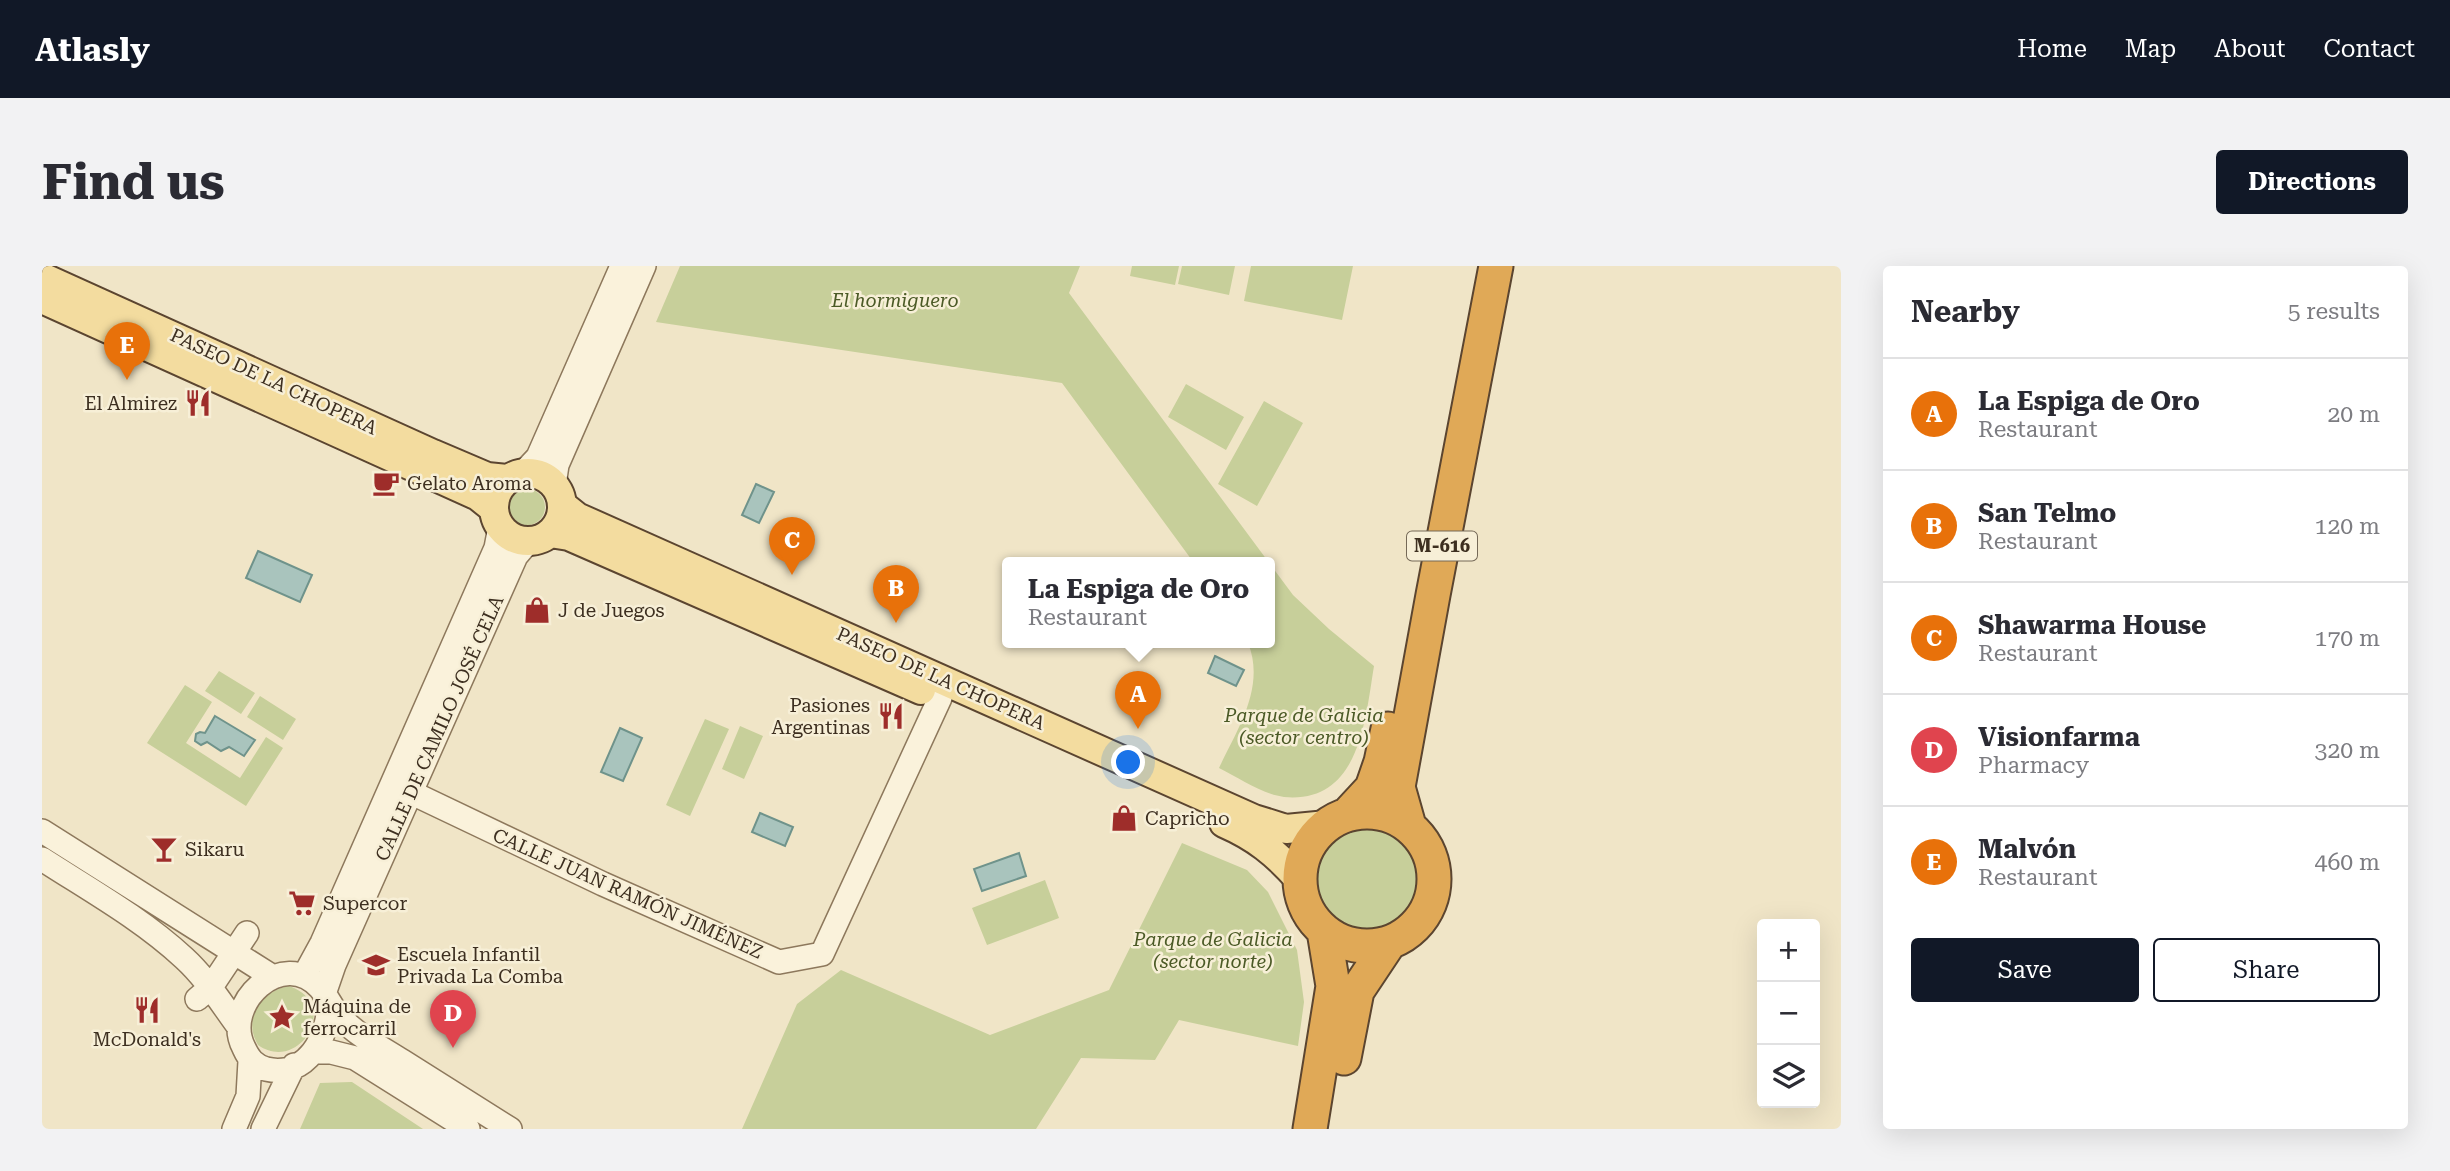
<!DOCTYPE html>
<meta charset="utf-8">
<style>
body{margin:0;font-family:"Roboto Serif",serif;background:#f2f2f3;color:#2b2b33}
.controls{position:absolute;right:21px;bottom:21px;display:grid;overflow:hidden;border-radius:7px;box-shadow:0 7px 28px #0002}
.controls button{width:63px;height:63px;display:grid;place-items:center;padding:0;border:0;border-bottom:2px solid #e1e1e2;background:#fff;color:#2b2b33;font:35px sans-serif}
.you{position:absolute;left:1087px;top:497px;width:24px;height:24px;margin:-18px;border:5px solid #fff;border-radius:50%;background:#1a73e8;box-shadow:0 0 0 10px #1a73e833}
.badge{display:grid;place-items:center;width:46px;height:46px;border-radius:50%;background:#111827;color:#fff;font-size:23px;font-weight:700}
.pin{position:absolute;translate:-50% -58px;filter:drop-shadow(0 2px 4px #0008)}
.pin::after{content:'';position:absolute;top:37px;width:24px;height:21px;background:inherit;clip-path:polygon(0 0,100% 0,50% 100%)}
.popup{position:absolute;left:960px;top:291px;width:273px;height:91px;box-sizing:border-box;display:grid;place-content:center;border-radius:7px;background:#fff;filter:drop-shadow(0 2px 5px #0005);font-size:23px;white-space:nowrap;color:#7c7c81}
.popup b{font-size:26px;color:#2b2b33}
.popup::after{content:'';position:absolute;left:50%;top:100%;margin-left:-14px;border:14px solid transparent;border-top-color:#fff}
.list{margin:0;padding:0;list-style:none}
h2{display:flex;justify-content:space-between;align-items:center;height:91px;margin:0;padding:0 28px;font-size:30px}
h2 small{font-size:23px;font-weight:400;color:#7c7c81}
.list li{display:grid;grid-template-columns:46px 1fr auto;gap:21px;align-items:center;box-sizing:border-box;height:112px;padding:0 28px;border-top:2px solid #e1e1e2}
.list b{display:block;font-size:26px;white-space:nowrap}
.list p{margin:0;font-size:23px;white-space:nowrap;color:#7c7c81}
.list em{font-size:23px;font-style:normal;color:#7c7c81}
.actions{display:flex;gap:14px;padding:21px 28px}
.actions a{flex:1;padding:16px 0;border:2px solid #111827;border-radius:7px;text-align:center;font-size:24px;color:#111827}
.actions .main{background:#111827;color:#fff}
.icon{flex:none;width:38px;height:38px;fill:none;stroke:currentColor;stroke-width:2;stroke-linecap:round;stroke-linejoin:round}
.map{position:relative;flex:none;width:1799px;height:863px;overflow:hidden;border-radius:7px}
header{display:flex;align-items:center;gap:42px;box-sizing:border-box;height:98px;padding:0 35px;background:#111827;color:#fff}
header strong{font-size:33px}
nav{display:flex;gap:38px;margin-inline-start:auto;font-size:24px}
.intro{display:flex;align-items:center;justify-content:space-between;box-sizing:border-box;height:168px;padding:0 42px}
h1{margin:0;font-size:49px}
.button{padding:18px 32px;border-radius:7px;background:#111827;color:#fff;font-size:24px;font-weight:700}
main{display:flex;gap:42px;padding:0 42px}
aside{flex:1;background:#fff;border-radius:7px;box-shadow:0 7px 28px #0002}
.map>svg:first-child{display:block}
.green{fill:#c7cf9a}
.water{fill:#a9c4bd;stroke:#6f938b;stroke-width:2}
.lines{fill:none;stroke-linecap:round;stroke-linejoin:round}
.minor-casing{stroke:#8d785c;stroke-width:26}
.major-casing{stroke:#5b4530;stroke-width:32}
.highway-casing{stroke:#5b4530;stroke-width:37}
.minor{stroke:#faf2db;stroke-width:23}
.major{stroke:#f3dc9f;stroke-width:28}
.highway{stroke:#e0a957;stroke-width:33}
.labels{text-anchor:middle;stroke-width:5;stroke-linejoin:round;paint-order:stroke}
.shield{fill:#f7efd7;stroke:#756957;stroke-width:2}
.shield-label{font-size:18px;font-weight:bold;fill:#3d2f20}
.park-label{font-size:19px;font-style:italic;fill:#4b5a26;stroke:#f7efd7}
.street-label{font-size:19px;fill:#3d2f20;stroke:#f7efd7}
.poi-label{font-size:19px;fill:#3d2f20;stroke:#f7efd7;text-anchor:start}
</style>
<header>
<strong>Atlasly</strong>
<nav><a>Home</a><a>Map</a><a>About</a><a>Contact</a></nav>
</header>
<div class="intro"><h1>Find us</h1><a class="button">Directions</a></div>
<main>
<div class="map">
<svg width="1799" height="863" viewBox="0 0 1799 863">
<rect width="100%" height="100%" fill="#f0e5c7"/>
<path class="green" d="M638,0h400l-11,27 224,302 36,34 45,37c-9,54 -14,138 -90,131 -22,-3 -45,-19 -65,-29 18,-38 47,-81 29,-125h21v-80h-75l-132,-180 -406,-61z
M1090,0h47l-4,19 -45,-9z
M1140,0h53l-6,29 -51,-11z
M1209,0h102l-11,54 -98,-19z
M1144,118l58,33 -18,33 -58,-33z
M1222,135l39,22 -46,83 -39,-22z
M467 241a18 18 0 1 1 36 0a18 18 0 1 1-36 0Z
M177,405l36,22 -14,21 -36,-23z
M143,419l27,17 -26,41 54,35 26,-41 17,11 -37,58 -99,-63z
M218,430l36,23 -13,21 -36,-23z
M663,453l24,10 -39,87 -24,-11z
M698,460l23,10 -19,43 -22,-10z
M1270 614a55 55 0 1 1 110 0a55 55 0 1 1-110 0Z
M1140,577l65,27 21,22 29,58 7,52 -6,44 -119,-26 -24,40 -74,-2 -45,71h-294l55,-125 44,-34 149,65 119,-45z
M1003,614l14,38 -72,27 -15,-37z
M247,720c53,18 10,88 -31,59 -16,-27 3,-54 31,-59z
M309,816h1l71,47h-123l20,-46z"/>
<path class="water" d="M714,218l18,8 -15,31 -17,-8z
M216,285l54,24 -12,27 -54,-24z
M1173,390l29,14 -8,16 -28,-13z
M173,450l40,24 -11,16 -15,-9 -8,4 -14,-9 -6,3 -6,-4 1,-7 4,-2 5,1z
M578,462l22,10 -19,43 -22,-9z
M718,547l33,14 -8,19 -33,-14z
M977,587l7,23 -44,15 -8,-22z"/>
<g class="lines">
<defs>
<path id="minor" d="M481,207l15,-16 84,-191
M512,219l3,-20 87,-199
M368,526l193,92 176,78 43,-8 118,-256
M0,565l231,146
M0,593c48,31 100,60 142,99 22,20 37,45 54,68
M262,710l18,-33 174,-395 4,-21
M282,728l10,-29 182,-409 12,-14
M155,733l14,-12 36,-54
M287,736c0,34 -22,77 -63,67 -12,-4 -17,-10 -22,-21 -23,-44 39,-102 76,-60 8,9 12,21 21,30 17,18 41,30 61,43 36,23 72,45 108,68
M272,786h17l24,6 113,71
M192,863l14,-33 2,-35
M221,863l31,-64"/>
<path id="major" d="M0,11l391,177 54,23 20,2
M0,33l436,197 15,12
M452 241a34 34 0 1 1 68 0a34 34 0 1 1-68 0Z
M520,239l15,12 677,302 32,10 41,-4
M508,267l19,3 352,154
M1182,557c32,14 52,30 75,56"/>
<path id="highway" d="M1258 613a67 67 0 1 1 134 0a67 67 0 1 1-134 0Z
M1305,549l25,-27 9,-26 7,-33
M1367,560l-11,-39 35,-192 63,-329
M1302,792l13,-67 32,-48
M1268,863l23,-143 -9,-55"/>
</defs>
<use href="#minor" class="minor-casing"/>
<use href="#major" class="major-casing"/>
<use href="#highway" class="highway-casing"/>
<use href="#minor" class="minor"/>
<use href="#major" class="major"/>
<use href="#highway" class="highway"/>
</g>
<defs>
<symbol id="restaurant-bare" viewBox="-9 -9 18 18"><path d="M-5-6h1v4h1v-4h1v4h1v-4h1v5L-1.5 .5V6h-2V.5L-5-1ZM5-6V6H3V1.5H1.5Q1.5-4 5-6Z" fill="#9e2d2a" stroke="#f7efd7" stroke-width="2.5" paint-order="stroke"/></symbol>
<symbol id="cafe-bare" viewBox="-9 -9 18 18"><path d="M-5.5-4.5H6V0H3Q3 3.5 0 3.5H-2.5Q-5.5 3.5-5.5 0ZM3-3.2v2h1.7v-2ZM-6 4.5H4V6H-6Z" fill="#9e2d2a" stroke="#f7efd7" stroke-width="2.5" paint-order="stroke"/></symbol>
<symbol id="shop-bare" viewBox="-9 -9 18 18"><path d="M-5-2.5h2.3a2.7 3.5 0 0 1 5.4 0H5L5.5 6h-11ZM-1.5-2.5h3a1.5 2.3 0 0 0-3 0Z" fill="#9e2d2a" stroke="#f7efd7" stroke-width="2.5" paint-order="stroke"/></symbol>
<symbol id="bar-bare" viewBox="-9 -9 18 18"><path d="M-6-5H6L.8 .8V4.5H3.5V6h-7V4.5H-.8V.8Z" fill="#9e2d2a" stroke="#f7efd7" stroke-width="2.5" paint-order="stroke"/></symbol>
<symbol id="supermarket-bare" viewBox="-9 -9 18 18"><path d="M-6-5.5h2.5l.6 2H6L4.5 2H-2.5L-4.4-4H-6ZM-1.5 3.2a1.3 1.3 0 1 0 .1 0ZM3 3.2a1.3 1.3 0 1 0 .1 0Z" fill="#9e2d2a" stroke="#f7efd7" stroke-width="2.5" paint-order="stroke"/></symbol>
<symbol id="school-bare" viewBox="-9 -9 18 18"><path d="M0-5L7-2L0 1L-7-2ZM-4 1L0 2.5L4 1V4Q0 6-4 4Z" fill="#9e2d2a" stroke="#f7efd7" stroke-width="2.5" paint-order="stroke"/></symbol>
<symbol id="sight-bare" viewBox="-9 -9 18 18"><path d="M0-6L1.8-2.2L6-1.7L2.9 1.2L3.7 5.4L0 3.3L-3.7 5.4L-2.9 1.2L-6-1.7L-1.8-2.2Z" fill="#9e2d2a" stroke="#f7efd7" stroke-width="2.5" paint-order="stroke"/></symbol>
</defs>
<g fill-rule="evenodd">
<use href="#restaurant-bare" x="137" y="118" width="38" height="38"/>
<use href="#cafe-bare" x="325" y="198" width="38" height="38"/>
<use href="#shop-bare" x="476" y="325" width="38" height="38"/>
<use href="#restaurant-bare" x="830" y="431" width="38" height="38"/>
<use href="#shop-bare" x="1063" y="533" width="38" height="38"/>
<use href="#bar-bare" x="103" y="564" width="38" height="38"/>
<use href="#supermarket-bare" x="241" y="618" width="38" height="38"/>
<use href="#school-bare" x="315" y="680" width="38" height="38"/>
<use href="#restaurant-bare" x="86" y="725" width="38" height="38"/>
<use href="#sight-bare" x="221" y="732" width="38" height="38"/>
</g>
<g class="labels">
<rect class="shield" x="1365" y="265.5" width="70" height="29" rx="5"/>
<g class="shield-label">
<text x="1400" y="286">M-616</text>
</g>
<g class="park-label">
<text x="853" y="41">El hormiguero</text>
<text x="1262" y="456">Parque de Galicia<tspan x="1262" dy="22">(sector centro)</tspan></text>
<text x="1171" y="680">Parque de Galicia<tspan x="1171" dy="22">(sector norte)</tspan></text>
</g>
<g class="street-label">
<text transform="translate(232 115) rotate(25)" y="7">PASEO DE LA CHOPERA</text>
<text transform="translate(899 412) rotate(24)" y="7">PASEO DE LA CHOPERA</text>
<text transform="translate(397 462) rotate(-66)" y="7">CALLE DE CAMILO JOSÉ CELA</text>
<text transform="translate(586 627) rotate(24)" y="7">CALLE JUAN RAMÓN JIMÉNEZ</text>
</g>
<g class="poi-label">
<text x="135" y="144" text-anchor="end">El Almirez</text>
<text x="365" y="224">Gelato Aroma</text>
<text x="516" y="351">J de Juegos</text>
<text x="828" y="446" text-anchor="end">Pasiones<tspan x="828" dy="22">Argentinas</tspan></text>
<text x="1103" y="559">Capricho</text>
<text x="143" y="590">Sikaru</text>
<text x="281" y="644">Supercor</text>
<text x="355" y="695">Escuela Infantil<tspan x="355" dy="22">Privada La Comba</tspan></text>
<text x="261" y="747">Máquina de<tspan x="261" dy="22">ferrocarril</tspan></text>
<text x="105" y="780" text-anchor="middle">McDonald's</text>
</g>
</g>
</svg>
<div class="controls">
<button>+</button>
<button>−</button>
<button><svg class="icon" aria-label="layers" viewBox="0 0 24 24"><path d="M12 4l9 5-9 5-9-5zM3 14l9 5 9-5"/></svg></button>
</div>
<div class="you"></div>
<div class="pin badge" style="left:1096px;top:463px;background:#e8710a">A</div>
<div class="popup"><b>La Espiga de Oro</b>Restaurant</div>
<div class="pin badge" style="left:854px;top:357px;background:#e8710a">B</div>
<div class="pin badge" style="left:750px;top:309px;background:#e8710a">C</div>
<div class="pin badge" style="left:411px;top:782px;background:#e0444e">D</div>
<div class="pin badge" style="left:85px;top:114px;background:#e8710a">E</div>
</div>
<aside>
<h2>Nearby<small>5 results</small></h2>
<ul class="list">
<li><span class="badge" style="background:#e8710a">A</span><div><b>La Espiga de Oro</b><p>Restaurant</p></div><em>20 m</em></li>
<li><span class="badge" style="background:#e8710a">B</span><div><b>San Telmo</b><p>Restaurant</p></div><em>120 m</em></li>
<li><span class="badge" style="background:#e8710a">C</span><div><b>Shawarma House</b><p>Restaurant</p></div><em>170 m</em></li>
<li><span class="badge" style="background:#e0444e">D</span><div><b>Visionfarma</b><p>Pharmacy</p></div><em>320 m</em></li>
<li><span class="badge" style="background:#e8710a">E</span><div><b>Malvón</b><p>Restaurant</p></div><em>460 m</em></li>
</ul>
<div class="actions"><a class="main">Save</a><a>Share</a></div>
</aside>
</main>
